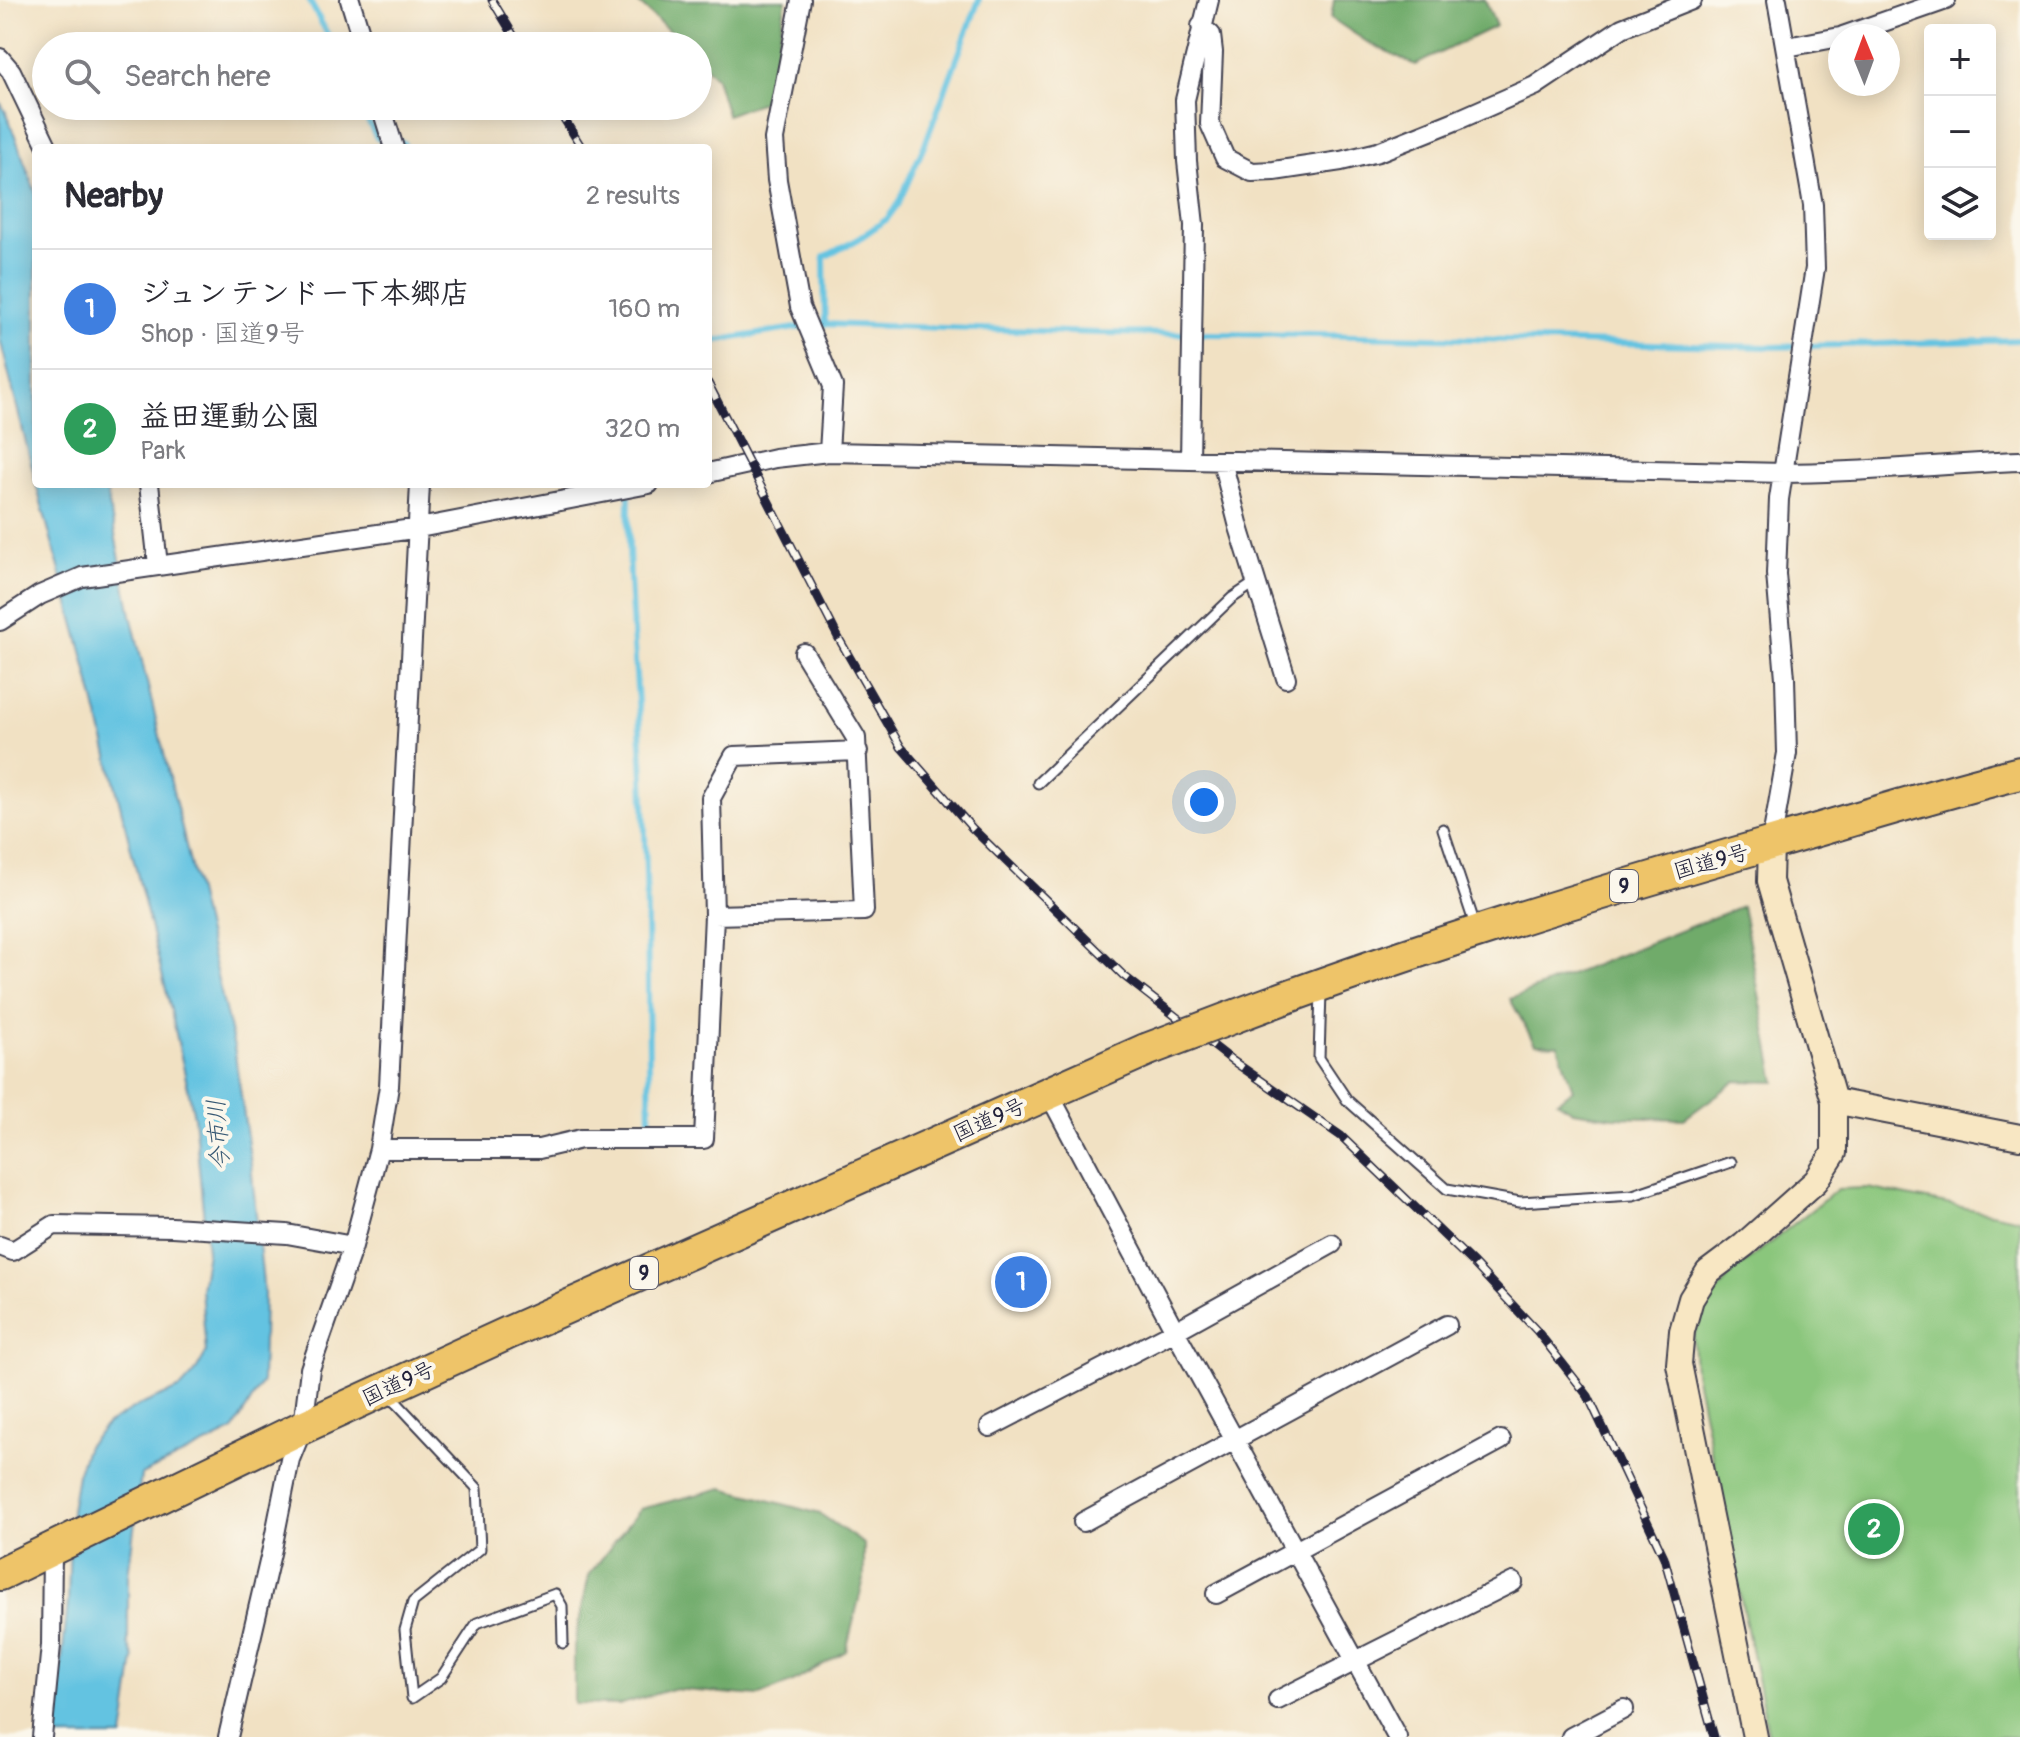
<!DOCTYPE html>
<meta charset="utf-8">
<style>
body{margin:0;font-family:Pangolin,"Klee One",sans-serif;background:#f2f2f3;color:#2b2b33}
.controls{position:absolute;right:24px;top:24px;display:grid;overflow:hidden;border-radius:8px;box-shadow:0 4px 20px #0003}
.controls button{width:72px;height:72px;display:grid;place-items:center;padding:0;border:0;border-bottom:2px solid #e1e1e2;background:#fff;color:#2b2b33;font:40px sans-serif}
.compass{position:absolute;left:1828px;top:24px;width:72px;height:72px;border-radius:50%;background:#fff;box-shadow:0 4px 20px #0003;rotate:359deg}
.you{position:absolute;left:1204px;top:802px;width:28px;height:28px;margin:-20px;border:6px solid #fff;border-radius:50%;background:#1a73e8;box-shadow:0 0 0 12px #1a73e833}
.badge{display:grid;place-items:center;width:52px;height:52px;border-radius:50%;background:#0f766e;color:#fff;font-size:26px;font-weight:700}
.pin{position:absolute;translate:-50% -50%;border:4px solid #fff;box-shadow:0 2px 8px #0006}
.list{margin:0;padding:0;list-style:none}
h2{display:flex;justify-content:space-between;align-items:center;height:104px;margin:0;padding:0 32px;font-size:34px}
h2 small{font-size:26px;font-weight:400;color:#7c7c81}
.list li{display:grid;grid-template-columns:52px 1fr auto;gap:24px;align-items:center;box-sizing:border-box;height:120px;padding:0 32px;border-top:2px solid #e1e1e2}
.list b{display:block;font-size:30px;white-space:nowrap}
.list p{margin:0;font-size:26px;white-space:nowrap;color:#7c7c81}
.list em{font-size:26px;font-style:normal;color:#7c7c81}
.icon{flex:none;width:44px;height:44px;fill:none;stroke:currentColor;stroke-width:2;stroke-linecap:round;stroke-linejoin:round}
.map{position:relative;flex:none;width:2020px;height:1737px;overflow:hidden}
.search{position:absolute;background:#fff;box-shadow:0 4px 20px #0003;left:32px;top:32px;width:680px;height:88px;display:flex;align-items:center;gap:20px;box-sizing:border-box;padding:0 28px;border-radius:44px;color:#7c7c81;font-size:30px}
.panel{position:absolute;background:#fff;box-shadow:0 4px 20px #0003;left:32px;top:144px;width:680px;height:344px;border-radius:8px}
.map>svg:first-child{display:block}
.green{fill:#8ac67b;stroke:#56745b;stroke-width:2}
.forest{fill:#6fab6b;stroke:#486653;stroke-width:2}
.water{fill:#63c3e1;stroke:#42728e;stroke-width:2}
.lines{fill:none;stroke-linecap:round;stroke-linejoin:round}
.stream{stroke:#63c3e1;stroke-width:6}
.lane-casing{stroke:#413f4f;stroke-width:13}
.street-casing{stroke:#413f4f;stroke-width:22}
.secondary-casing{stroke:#413f4f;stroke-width:28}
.highway-casing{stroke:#413f4f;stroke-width:36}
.lane{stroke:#fff;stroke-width:9}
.street{stroke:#fff;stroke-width:18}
.secondary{stroke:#f8e7c3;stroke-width:24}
.highway{stroke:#eec469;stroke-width:32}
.rail-casing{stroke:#22223b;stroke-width:9}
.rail{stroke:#fbf7ec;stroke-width:6;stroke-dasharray:18;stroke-linecap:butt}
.highway-bridge-casing{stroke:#413f4f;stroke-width:36;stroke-linecap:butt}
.highway-bridge{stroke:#eec469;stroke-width:32}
.labels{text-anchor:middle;stroke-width:8;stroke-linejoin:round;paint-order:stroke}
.shield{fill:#fbf7ec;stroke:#636270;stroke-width:2}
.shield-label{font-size:20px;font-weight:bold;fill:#22223b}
.street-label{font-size:22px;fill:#22223b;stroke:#fbf7ec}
.water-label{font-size:24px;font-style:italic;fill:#395a75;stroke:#fbf7ec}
</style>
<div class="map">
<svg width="2020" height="1737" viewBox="0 0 2020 1737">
<rect width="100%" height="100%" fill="#fbf7ec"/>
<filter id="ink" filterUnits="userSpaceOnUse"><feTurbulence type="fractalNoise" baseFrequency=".0125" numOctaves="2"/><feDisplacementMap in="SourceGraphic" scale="16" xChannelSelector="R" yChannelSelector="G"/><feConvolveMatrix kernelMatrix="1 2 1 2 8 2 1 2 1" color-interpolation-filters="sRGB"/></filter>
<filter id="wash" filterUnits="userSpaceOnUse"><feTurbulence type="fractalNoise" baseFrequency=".006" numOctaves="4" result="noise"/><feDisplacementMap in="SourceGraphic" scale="32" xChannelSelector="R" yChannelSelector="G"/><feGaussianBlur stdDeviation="1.8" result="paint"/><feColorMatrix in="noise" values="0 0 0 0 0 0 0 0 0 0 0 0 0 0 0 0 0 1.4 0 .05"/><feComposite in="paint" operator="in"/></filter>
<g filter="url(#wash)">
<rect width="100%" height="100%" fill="#f1e1c3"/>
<path class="green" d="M1868,1188l152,31v518h-251l-74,-365 -2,-34 13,-33 27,-33 105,-83z"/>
<path class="forest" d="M635,0h151l-18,100 -41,15 -11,-37 -18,-19v-13h-12z
M1334,0h151l11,26 -81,39 -48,-23 -36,-24z
M1742,906l34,176 -40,-1 -52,38 -71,-2 -40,-6 -16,-10 16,-11 -15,-45 -23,-1 -25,-45z
M723,1488l97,26 44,30v35l-18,72 -53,31 -35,14 -86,-7 -53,16 -45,-1v-58l15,-71 51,-66z"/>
<path class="water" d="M0,102l7,12 29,80v289l-36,-144z
M36,484h69l26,131 103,432 17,117 13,130 -2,88 -29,49 -92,44 -13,100v69l6,14 -11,79h-69l14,-135 3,-92 6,-35 10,-29 20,-22 31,-18 43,-18 13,-14 12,-21 -5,-64 6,-38 -13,-135 -24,-110 -88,-355z"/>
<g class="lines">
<path class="stream" d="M309,0l25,46
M360,106l17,32 27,5 1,5
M825,324l-1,-67 33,-17 30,-21 11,-15 27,-60 54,-144
M708,342l113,-18 278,9 219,2 451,12 251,-7
M626,491l3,6c-2,94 9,187 14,280 5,118 5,236 7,353"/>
</g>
</g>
<g filter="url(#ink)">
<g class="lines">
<defs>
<path id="lane" d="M1038,783l194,-185 24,-16
M1443,829l33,99
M1321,991l-2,67 28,42 100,89 73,13 113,-7 98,-33
M387,1398l9,4 81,86 3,61 -67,53 -8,28 7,68 29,-20 36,-55 78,-29 7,12 1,37"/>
<path id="street" d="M350,0l14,46
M801,0l-27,139 3,41 23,127 33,79 -4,66
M1201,26l10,9 2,17 -3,72 15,34 27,14 22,-1 67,-10 37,-9 82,-33 75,-33 87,-58 70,-28
M1843,36l103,-36
M1787,47l53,-10
M0,58l11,13 37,77
M381,106l13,42
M1190,460l4,-235 -7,-64 -2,-61 24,-100
M1222,461l17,66 47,151
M708,473l67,-15 54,-6 956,21c78,0 156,-9 235,-12
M149,484l9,81
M0,621l40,-26 42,-18 337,-49 230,-44
M1771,844l16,-91 -2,-75 -9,-104 3,-75 36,-231 -2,-63 -36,-205
M714,915l150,-4 -8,-173 -52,-85
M1048,1092l127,239 222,406
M379,1149h160l42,-10h123l10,-224 -3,-117 23,-42 124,-5
M0,1246l13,5 41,-26 118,2 115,7 66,12
M990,1427l185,-96 157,-87
M1083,1522l364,-197
M1216,1594l285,-154
M1278,1700l235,-118
M42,1737l9,-92 1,-95
M228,1737l44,-188 18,-90 13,-32 7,-58 43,-123 26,-97 10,-63 31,-602
M1571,1737l53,-28"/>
<path id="secondary" d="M1834,1101l186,36
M1755,1737l-76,-373 3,-33 9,-32 17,-27 36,-27 72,-64 18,-28v-52l-64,-220 1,-37"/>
<path id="highway" d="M1233,1017c176,-67 355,-121 536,-173 84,-24 166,-50 251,-71
M0,1574l303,-147 205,-94 638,-283"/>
</defs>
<use href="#lane" class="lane-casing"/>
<use href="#street" class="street-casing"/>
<use href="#secondary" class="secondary-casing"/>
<use href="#highway" class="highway-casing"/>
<use href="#lane" class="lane"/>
<use href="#street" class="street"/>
<use href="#secondary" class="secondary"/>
<use href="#highway" class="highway"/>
<defs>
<path id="rail" d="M492,0l28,46
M556,106l26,42
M708,383l130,254 63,110 71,81 152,148 109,85 108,75 133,128 63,67 51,65 76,161 50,180"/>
</defs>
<use href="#rail" class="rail-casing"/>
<use href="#rail" class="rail"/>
<defs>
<path id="highway-bridge" d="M1146,1050l87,-33"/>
</defs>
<use href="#highway-bridge" class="highway-bridge-casing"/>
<use href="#highway-bridge" class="highway-bridge"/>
</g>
</g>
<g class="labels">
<g class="shield">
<rect x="1610" y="870" width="28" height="32" rx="6"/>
<rect x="630" y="1257" width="28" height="32" rx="6"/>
</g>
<g class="shield-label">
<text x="1624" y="893">9</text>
<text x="644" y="1280">9</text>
</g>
<g class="street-label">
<text transform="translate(1711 861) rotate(-16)" y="8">国道9号</text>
<text transform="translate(989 1119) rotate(-24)" y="8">国道9号</text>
<text transform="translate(398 1383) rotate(-25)" y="8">国道9号</text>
</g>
<g class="water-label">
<text transform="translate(218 1135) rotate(-94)" y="8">今市川</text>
</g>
</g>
</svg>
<div class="controls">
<button>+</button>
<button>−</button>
<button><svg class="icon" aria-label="layers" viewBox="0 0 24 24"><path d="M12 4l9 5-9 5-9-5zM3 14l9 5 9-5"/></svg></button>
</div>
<svg class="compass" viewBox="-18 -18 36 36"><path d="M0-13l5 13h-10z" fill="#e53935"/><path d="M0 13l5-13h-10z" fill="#7c7c81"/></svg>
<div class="you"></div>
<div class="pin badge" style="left:1021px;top:1282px;background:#3f7fe0">1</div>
<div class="pin badge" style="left:1874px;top:1529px;background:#2e9e5b">2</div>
<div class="search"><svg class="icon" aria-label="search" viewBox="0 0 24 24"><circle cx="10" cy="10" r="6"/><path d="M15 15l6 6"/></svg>Search here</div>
<section class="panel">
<h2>Nearby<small>2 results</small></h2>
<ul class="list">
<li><span class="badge" style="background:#3f7fe0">1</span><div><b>ジュンテンドー下本郷店</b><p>Shop · 国道9号</p></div><em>160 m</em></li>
<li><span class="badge" style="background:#2e9e5b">2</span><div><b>益田運動公園</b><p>Park</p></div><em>320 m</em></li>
</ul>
</section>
</div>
